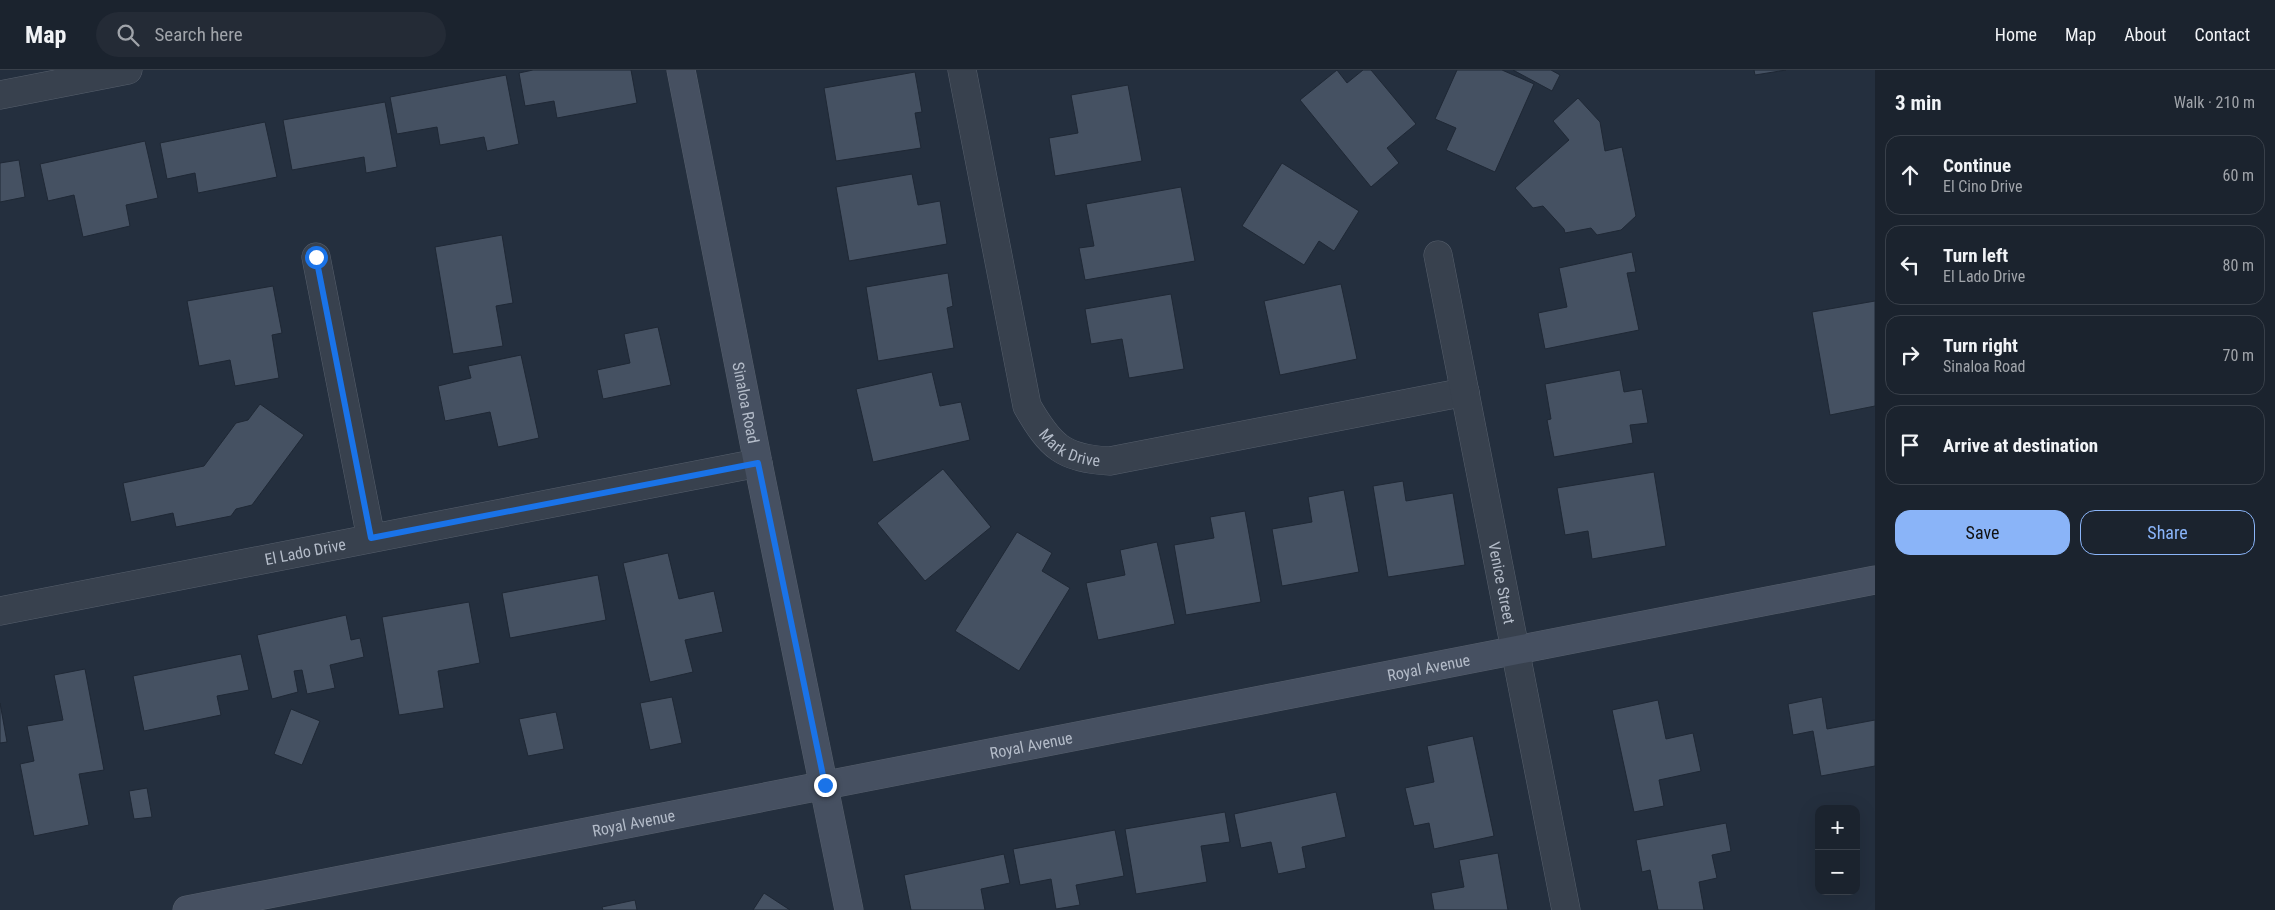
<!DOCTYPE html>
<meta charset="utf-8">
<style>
body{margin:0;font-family:"Roboto Condensed",sans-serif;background:#242b36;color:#f1f3f6}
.controls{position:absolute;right:15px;bottom:15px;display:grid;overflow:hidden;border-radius:10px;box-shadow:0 5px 20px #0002}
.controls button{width:45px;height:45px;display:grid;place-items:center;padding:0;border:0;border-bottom:1px solid #39404a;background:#1b232e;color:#f1f3f6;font:25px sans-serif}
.stop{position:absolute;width:15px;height:15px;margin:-11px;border:4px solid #1a73e8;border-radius:50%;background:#fff}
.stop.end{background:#1a73e8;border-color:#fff;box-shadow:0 1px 5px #0008}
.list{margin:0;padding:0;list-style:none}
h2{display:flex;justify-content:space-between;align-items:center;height:65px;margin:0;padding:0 20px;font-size:21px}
h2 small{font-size:16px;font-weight:400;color:#a0a4aa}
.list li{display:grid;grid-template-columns:32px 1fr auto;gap:15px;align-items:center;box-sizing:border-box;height:80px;margin:0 10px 10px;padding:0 10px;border:1px solid #39404a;border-radius:15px}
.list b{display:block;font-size:19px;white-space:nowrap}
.list p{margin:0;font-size:16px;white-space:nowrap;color:#a0a4aa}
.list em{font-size:16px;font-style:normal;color:#a0a4aa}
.actions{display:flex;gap:10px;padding:15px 20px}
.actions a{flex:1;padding:11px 0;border:1px solid #8ab4f8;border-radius:15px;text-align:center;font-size:18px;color:#8ab4f8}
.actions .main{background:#8ab4f8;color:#111}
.icon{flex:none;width:28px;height:28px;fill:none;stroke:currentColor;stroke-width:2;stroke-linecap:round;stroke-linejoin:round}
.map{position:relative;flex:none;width:1875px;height:840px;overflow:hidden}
header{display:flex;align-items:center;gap:30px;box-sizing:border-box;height:70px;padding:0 25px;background:#1b232e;border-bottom:1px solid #39404a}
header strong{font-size:24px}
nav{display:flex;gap:28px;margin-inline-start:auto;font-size:18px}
.search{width:350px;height:45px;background:#242b36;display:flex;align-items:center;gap:12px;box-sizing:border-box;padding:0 18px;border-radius:28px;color:#a0a4aa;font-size:19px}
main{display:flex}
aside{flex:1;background:#1b232e}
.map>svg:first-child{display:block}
.building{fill:#455162;stroke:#1f2835}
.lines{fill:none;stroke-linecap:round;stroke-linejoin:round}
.street-casing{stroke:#565f6c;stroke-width:29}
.secondary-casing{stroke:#565f6c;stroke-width:29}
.street{stroke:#38414e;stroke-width:28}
.secondary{stroke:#465061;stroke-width:28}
.route{stroke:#1a73e8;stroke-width:6}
.labels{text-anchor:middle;stroke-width:4.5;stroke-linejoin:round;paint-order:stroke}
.street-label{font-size:16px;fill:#b4bcc9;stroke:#1d2633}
</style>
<header>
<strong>Map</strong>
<div class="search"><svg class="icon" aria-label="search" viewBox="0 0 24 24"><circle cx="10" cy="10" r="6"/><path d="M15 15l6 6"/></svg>Search here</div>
<nav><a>Home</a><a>Map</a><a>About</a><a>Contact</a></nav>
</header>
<main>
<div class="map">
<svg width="1875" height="840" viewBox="0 0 1875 840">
<rect width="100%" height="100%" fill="#242f3e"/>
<path class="building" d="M533,0h98l6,33 -80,15 -3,-17 -29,5 -6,-33z
M1337,0l10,13 16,-13h8l45,54 -29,24 12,15 -28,24 -71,-87z
M1457,0h45l32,14 -39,88 -49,-22 10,-22 -21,-9z
M1513,0h38l9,5 -8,16z
M1754,0h32l-31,5z
M915,2l7,40 -7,1 6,35 -85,13 -12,-73z
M506,5l13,69 -32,7 -3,-14 -44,8 -3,-18 -40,7 -7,-37z
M1128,15l14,76 -87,15 -6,-38 29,-5 -7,-38z
M1578,28l22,24 5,29 17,-4 14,69 -15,14 -24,5 -6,-7 -26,5 -1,-4 -21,-23 -10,2 -18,-20 54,-48 -16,-19z
M385,32l12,65 -31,6 -2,-16 -72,13 -9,-50z
M265,52l12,55 -79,16 -3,-20 -28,6 -7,-36z
M145,71l13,57 -32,7 4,21 -47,11 -9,-42 -26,6 -8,-37z
M19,90l6,37 -25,5v-39z
M1282,93l77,48 -25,40 -15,-10 -15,24 -62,-39z
M912,104l6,31 22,-4 7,43 -98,17 -13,-74z
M1181,117l14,74 -110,19 -6,-32 15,-2 -8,-42z
M502,165l11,68 -17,3 7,40 -50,8 -18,-107z
M1632,182l4,20 -9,1 12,57 -94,19 -7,-36 29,-6 -8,-39z
M948,203l5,33 -6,2 7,40 -76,13 -12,-74z
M1341,214l16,75 -77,16 -16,-74z
M273,216l9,47 -10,2 7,43 -44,8 -5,-26 -31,6 -12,-65z
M1171,224l13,75 -55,9 -7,-39 -31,5 -6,-35z
M1875,231v105l-45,9 -18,-103z
M658,257l13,58 -68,14 -6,-29 33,-7 -6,-29z
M521,285l18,83 -41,9 -8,-35 -45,9 -7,-35 33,-8 -3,-12z
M1620,300l4,22 18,-3 6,34 -18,2 3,18 -79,14 -7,-37 4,-1 -6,-35z
M932,302l8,34 21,-4 9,38 -97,22 -17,-73z
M260,334l44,31 -52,70 -16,4 -5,7 -55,11 -3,-14 -42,9 -8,-39 81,-17 32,-43 12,-3z
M943,399l48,58 -66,54 -48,-58z
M1654,402l12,74 -74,13 -4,-28 -23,4 -8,-47z
M1403,411l3,20 47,-8 12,72 -77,12 -15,-91z
M1344,420l15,82 -77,14 -10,-57 40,-7 -4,-25z
M1245,441l16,91 -75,13 -12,-70 40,-7 -4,-21z
M1017,462l35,21 -10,18 28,17 -51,83 -64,-40z
M1157,472l18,82 -77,16 -12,-57 39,-8 -5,-25z
M668,483l11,46 35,-8 9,41 -38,8 8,32 -43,10 -27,-119z
M598,505l8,45 -96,18 -8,-45z
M469,532l11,61 -42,8 6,37 -45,7 -17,-98z
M346,545l5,25 9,-2 4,19 -34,8 5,23 -28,6 -5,-24 -8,1 4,21 -26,7 -15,-64z
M241,584l8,36 -32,6 4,19 -77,16 -11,-55z
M85,599l19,101 -25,4 10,51 -55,11 -14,-72 14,-3 -7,-35 36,-6 -9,-45z
M672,627l10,46 -32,7 -10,-47z
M1822,627l5,32 48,-9v46l-54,10 -8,-45 -20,4 -5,-31z
M1658,630l8,39 27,-6 8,38 -42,9 5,26 -30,6 -22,-102z
M0,633l7,39 -7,1z
M291,639l29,12 -18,44 -28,-11z
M556,642l8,37 -36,7 -9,-37z
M1473,666l21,100 -60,13 -5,-26 -15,3 -9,-38 29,-6 -7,-36z
M147,718l5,29 -18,2 -5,-28z
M1336,722l10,45 -44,10 4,21 -28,6 -7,-32 -30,6 -7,-34z
M1225,742l5,30 -29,4 6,36 -71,12 -11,-65z
M1726,753l5,28 -19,4 5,23 -18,4 5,28h-46l-8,-40 -8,2 -6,-32z
M1115,760l9,46 -48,9 4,20 -24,4 -5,-30 -31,6 -7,-36z
M1498,783l10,57h-74l-3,-17 33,-6 -5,-27z
M1004,784l6,29 -29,6 4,21h-74l-7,-35z
M764,823l26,17h-37z
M635,830l2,10h-34l-1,-3z"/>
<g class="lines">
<defs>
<g id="street">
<path id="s1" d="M962,0l65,336c23,40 36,53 83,55l355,-69"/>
<path d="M0,25l128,-25"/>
<path id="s2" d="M1438,185l128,655"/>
<path d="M316,187l55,281"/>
<path id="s3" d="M0,541l758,-148"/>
</g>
<g id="secondary">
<path id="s4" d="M681,0l77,393 91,447"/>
<path id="s5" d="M187,840l1688,-330"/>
</g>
</defs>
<use href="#street" class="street-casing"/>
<use href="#secondary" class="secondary-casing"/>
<use href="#street" class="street"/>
<use href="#secondary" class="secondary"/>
</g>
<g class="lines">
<path class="route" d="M316,187l55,281 387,-75 67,322"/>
</g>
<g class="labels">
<g class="street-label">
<text dy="6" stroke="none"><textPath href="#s4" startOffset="339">Sinaloa Road</textPath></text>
<text dy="6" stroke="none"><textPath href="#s1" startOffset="405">Mark Drive</textPath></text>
<text dy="6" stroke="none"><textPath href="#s3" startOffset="311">El Lado Drive</textPath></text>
<text dy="6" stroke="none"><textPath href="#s2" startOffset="334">Venice Street</textPath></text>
<text dy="6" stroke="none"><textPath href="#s5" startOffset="1265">Royal Avenue</textPath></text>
<text dy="6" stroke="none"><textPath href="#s5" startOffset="860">Royal Avenue</textPath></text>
<text dy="6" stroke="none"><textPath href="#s5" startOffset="455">Royal Avenue</textPath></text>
</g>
</g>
</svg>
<div class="controls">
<button>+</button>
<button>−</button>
</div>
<div class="stop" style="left:316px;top:187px"></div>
<div class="stop end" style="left:825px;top:715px"></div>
</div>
<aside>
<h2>3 min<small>Walk · 210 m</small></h2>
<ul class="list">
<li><svg class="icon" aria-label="ahead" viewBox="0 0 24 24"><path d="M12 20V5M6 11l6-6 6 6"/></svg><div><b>Continue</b><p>El Cino Drive</p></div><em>60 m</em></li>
<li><svg class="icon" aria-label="left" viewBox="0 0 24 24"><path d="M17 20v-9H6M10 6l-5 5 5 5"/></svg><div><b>Turn left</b><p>El Lado Drive</p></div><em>80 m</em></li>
<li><svg class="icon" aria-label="right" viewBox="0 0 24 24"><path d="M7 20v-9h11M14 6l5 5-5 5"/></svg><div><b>Turn right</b><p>Sinaloa Road</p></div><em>70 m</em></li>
<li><svg class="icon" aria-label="arrive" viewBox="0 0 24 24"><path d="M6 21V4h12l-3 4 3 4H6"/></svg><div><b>Arrive at destination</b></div></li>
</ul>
<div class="actions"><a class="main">Save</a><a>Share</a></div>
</aside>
</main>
